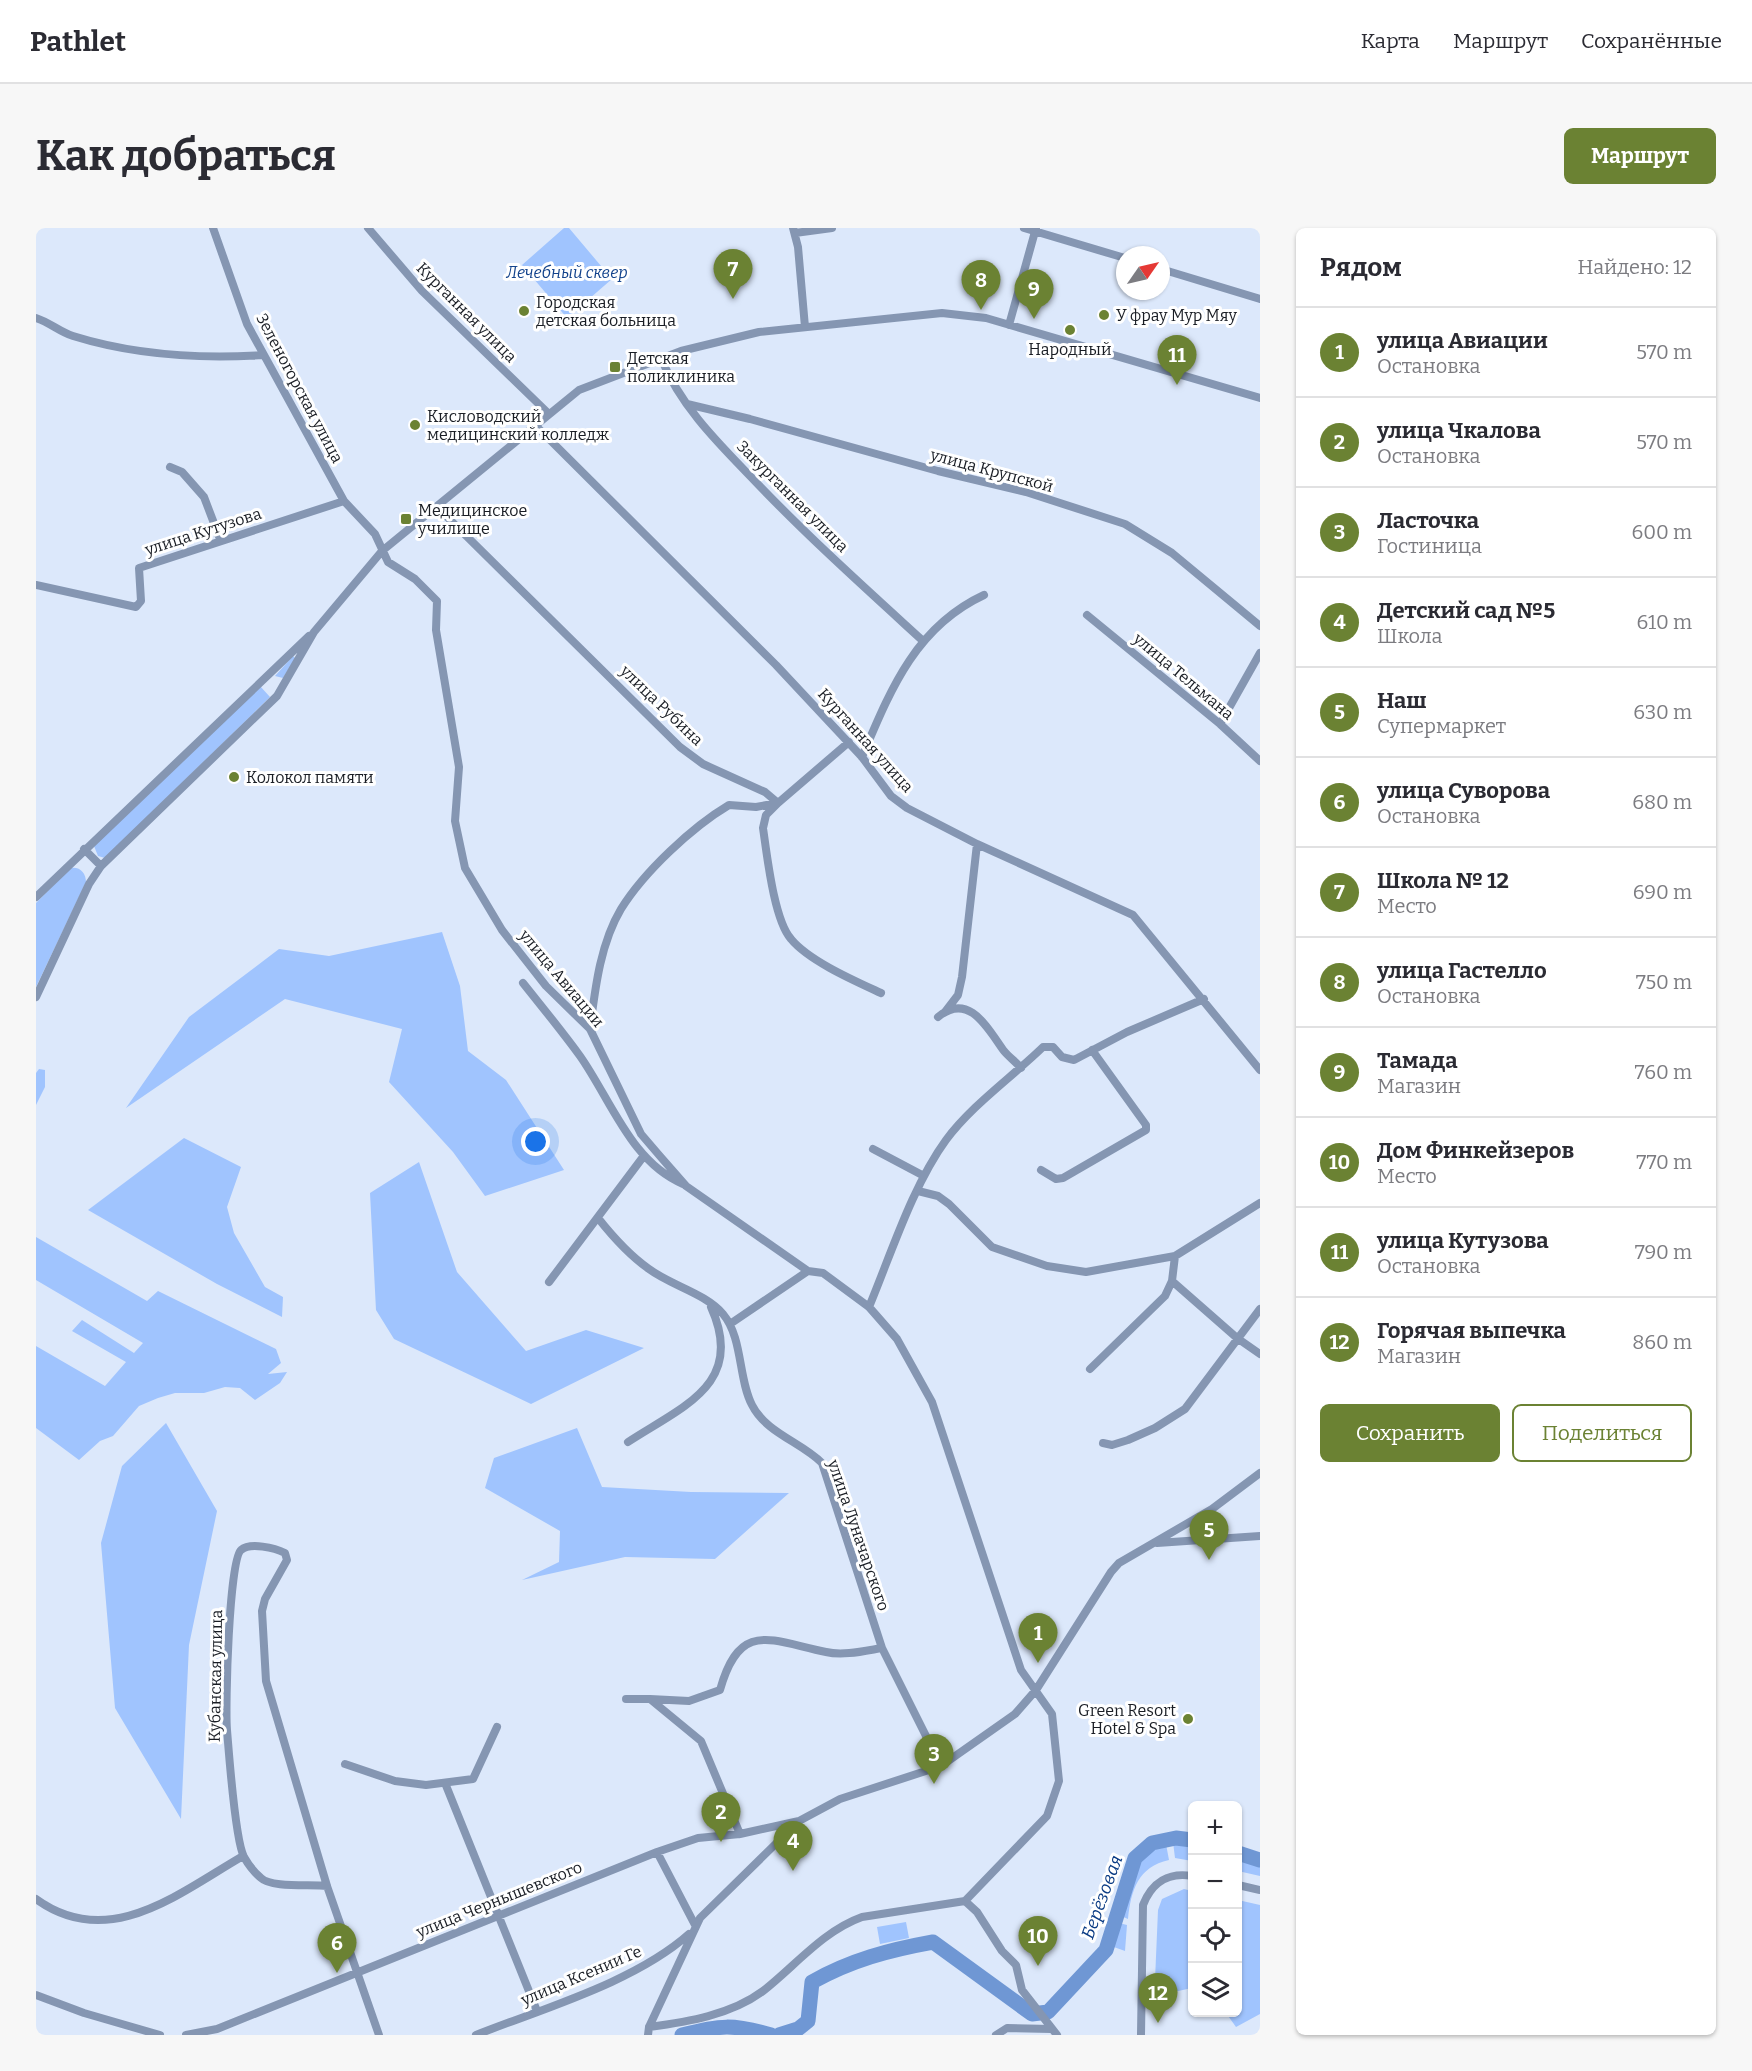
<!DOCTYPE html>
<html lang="ru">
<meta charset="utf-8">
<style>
body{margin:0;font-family:Bitter,serif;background:#f7f7f7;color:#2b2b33}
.controls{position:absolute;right:18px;bottom:18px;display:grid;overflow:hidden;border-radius:9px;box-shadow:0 2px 4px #0004}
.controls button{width:54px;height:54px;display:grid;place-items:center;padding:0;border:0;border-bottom:2px solid #e1e1e2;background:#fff;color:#2b2b33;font:30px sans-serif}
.compass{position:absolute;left:1080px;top:18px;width:54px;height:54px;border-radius:50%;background:#fff;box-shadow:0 2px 4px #0004;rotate:56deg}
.you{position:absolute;left:500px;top:914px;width:21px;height:21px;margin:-15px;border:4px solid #fff;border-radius:50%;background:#1a73e8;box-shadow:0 0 0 9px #1a73e833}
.badge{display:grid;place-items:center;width:39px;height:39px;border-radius:50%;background:#6b8233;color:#fff;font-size:20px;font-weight:700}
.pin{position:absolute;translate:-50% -50px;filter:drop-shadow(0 2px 3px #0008)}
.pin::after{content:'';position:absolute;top:32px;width:21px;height:18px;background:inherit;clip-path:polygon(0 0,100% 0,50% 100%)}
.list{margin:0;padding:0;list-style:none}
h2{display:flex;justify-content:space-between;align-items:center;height:78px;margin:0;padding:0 24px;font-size:26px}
h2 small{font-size:20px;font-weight:400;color:#7c7c81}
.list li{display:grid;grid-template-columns:39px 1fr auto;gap:18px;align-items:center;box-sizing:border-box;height:90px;padding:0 24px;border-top:2px solid #e1e1e2}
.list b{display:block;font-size:22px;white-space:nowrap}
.list p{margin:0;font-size:20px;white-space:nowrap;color:#7c7c81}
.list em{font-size:20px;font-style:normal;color:#7c7c81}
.actions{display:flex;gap:12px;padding:18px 24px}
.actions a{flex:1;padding:14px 0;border:2px solid #6b8233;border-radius:9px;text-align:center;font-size:21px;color:#6b8233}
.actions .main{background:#6b8233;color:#fff}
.icon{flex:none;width:33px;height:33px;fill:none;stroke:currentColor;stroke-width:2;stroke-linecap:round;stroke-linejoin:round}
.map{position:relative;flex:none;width:1224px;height:1807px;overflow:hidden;border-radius:9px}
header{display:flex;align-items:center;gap:36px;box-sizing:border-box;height:84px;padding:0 30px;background:#fff;border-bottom:2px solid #e1e1e2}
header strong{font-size:28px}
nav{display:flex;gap:33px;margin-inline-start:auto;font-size:21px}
.intro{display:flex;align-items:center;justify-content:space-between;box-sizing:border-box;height:144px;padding:0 36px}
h1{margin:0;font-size:42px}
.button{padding:15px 27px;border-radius:9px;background:#6b8233;color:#fff;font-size:21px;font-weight:700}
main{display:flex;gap:36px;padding:0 36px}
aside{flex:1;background:#fff;border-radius:9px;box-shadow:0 2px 4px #0004}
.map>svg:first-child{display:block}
.green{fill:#a0c4fe}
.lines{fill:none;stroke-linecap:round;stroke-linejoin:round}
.river{stroke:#6f97d4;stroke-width:15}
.minor{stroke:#8596b2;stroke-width:8}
.poi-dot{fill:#6b8233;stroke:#fff;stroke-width:2}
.labels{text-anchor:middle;stroke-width:6;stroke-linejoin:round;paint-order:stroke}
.park-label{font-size:16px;font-style:italic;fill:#13438c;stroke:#fff}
.poi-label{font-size:16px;fill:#191d24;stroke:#fff;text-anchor:start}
.street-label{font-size:16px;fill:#191d24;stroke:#fff}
.water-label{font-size:18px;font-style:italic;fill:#0a3b84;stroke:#fff}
</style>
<header>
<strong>Pathlet</strong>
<nav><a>Карта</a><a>Маршрут</a><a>Сохранённые</a></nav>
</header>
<div class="intro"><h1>Как добраться</h1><a class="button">Маршрут</a></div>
<main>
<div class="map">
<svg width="1224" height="1807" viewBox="0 0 1224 1807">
<rect width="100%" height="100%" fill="#dce8fb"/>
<path class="green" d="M528,0h5l43,51 -45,39 -45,-53z
M257,428l2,2 -12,20 -8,-2z
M224,458l10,11 -165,161 -7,-2 -4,-10z
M34,640c10,-2 16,5 16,14l-50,105v-84z
M406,704l18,54 8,65 38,29 58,90 -79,26 -32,-44 -64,-70 13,-53 -117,-30 -159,109 63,-91 90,-68 50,7z
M3,841l6,1v17l-9,18v-32z
M148,910l57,29 -14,40 7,26 31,54 18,10 -1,20 -65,-33 -129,-74z
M383,934l38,110 69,79 60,-21 58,18 -113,56 -137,-65 -18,-29 -6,-117z
M0,1009l111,64 11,-10 118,58 5,14 -13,11 19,-2 -7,11 -25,17 -15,-12 -15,-1 -21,6h-29l-17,5 -19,8 -26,30 -13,5 -21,19 -43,-32v-82l69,40 21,-24 -54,-31 10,-11 52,33 9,-10 -107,-63z
M130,1195l51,88 -28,134 -8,174 -66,-111 -14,-165 21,-77z
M541,1200l25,59 89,5 98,1 -74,66 -90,-2 -103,23 37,-18 1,-31 -75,-43 9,-30z
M1137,1614l19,1v18l-17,-3z
M1130,1616l3,16c-31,7 -38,30 -41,59l-7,-3c9,-30 11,-64 45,-72z
M1202,1628l22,7v13l-22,-5z
M1148,1661l8,2v97l-23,5 -15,10 4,-93 4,-11z
M1202,1672l22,5v109l-24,13 -10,-14 12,-1z
M870,1694l3,16 -29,6 -3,-17z
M1083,1695l8,2 -2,26 -14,-5z"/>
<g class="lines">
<path class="river" d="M1202,1625l22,7
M646,1807c38,-10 51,-11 89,0
M743,1807l19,-6 10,-8 4,-39c39,-22 77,-32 121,-40l99,72 16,-2 58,-62 29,-92 17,-15 24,-5 16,2"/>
<path class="minor" d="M177,0l34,96 97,177 31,33 13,28 27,17 22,22 -1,29 23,137 -4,54 10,47 37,62 44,56 44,43 51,105 18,21 27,31 122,85 15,2 46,34 28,32 35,63 89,268 31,44 7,67 -12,35 -82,85 -103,16c-39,14 -67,49 -99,74 -32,24 -76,31 -114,36
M332,0l54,63 126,122
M757,0l5,19 7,80
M988,0l101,30
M759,5l37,-5
M1125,41l99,30
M0,90c13,4 24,14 37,18 61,19 126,23 190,19
M973,97l27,-97
M625,130c19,47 55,83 90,119 54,57 113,110 171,163
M651,176l63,15 188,52 88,21 99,32 47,29 88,73
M499,197l241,240 86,92 29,39 16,12 70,36 156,71 127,155
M134,239l12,5 22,25 16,42
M401,279l243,240 23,17 62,28 13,11 -12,12 -3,13c4,27 11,92 28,111 18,22 64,42 90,54
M0,357l100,22 5,-6 -2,-33 205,-67
M1051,387l133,109 40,37
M1184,496l40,-71
M826,529c28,-66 53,-130 122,-162
M48,621l17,17
M0,669l273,-261
M487,755c19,24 39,48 57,73 31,44 51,106 103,128
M0,769l53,-113 12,-18 176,-170 37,-64 68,-81 197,-161 102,-39 78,-19 183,-19 44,5 274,80
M909,784l13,-17 4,-18 15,-133
M902,789c31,-26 50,12 66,34 5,6 12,11 17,17
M554,801c5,-39 10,-85 31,-120 23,-37 71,-82 108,-104l27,2 22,-4 71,-61
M837,921l51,27
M1005,942l15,9 7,-1 83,-48v-5l-54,-75
M882,963l20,5 11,8 43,43 55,19 39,6 89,-16 85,-53
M562,990c15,19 31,37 51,51 23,17 56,24 74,45 20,24 15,64 29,91 14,28 49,37 70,58l60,185 59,118
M1136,1053l65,57 23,16
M513,1054l94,-125
M833,1079c22,-53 44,-122 77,-167 26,-35 65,-62 97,-93h10l9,10 12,3 53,-28 77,-33
M694,1096l78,-53
M1054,1141l75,-73 7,-15 3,-25
M592,1214c55,-36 118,-58 83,-135
M1067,1215l9,2 16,-5 27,-12 30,-19 75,-100
M1121,1315l103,-7
M590,1471h24l51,42 39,93
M614,1471l39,2 31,-11c20,-71 51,-49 106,-38 17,4 38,-1 56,-4
M309,1536l50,17 31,4 47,-6 24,-52
M409,1555l92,228
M621,1624l38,73
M1202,1657l22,5
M291,1658c-16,-2 -56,2 -66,-8 -6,-5 -13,-14 -17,-21 -9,-17 -15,-104 -17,-127 -2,-23 2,-170 14,-180 9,-8 34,-2 44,3l2,7 -22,39 -3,12 4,70 61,205 52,149
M0,1671c73,53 143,-6 207,-43
M929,1673l12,11 25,39 14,14 6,25 35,45
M0,1767l48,18 76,22
M150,1807l31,-6 440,-177 41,-14 42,-4 59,-13
M440,1807c68,-27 159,-53 213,-101
M612,1807l1,-8 51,-109 99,-97 41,-22 101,-33 74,-52 21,-24 75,-118 8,-9 93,-54 48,-36
M960,1807l11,-7 44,1
M1105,1807l2,-130c9,-23 26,-33 49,-29"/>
</g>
<g class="poi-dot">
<circle cx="488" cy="83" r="6"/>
<circle cx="1068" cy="87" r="6"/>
<circle cx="1034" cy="102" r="6"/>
<rect x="573" y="133" width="12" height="12" rx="3"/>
<circle cx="379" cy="197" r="6"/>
<rect x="364" y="285" width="12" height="12" rx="3"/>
<circle cx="198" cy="549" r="6"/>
<circle cx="1152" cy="1491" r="6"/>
</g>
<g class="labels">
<g class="park-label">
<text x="531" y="50">Лечебный сквер</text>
</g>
<g class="poi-label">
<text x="500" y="80">Городская<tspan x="500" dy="18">детская больница</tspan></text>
<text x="1080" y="93">У фрау Мур Мяу</text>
<text x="1034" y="127" text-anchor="middle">Народный</text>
<text x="591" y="136">Детская<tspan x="591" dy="18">поликлиника</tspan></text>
<text x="391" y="194">Кисловодский<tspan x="391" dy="18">медицинский колледж</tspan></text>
<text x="382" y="288">Медицинское<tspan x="382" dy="18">училище</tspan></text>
<text x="210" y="555">Колокол памяти</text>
<text x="1140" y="1488" text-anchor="end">Green Resort<tspan x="1140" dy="18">Hotel &amp; Spa</tspan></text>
</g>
<g class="street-label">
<text transform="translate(431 84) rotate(45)" y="6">Курганная улица</text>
<text transform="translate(264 160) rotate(62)" y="6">Зеленогорская улица</text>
<text transform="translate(956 242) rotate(15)" y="6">улица Крупской</text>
<text transform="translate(757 268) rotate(45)" y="6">Закурганная улица</text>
<text transform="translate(167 303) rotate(-18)" y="6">улица Кутузова</text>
<text transform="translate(1148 448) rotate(40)" y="6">улица Тельмана</text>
<text transform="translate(626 477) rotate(44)" y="6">улица Рубина</text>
<text transform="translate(830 512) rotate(48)" y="6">Курганная улица</text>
<text transform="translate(526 750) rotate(50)" y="6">улица Авиации</text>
<text transform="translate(823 1307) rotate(71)" y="6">улица Луначарского</text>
<text transform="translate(179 1448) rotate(-89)" y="6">Кубанская улица</text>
<text transform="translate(463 1671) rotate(-22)" y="6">улица Чернышевского</text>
<text transform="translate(545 1747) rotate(-23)" y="6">улица Ксении Ге</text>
</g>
<g class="water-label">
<text transform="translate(1066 1669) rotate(-70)" y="6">Берёзовая</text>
</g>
</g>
</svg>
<div class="controls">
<button>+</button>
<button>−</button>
<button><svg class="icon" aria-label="locate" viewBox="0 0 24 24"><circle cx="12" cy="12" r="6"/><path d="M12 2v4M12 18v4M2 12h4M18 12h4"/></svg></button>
<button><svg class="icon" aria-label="layers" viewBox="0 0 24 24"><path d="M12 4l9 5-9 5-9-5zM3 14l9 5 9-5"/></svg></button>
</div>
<svg class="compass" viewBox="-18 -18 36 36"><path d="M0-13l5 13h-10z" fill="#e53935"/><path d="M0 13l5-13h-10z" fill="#7c7c81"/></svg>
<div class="you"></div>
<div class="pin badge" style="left:1002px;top:1435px">1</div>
<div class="pin badge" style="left:685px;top:1614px">2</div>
<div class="pin badge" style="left:898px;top:1556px">3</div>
<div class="pin badge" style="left:757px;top:1643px">4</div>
<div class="pin badge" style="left:1173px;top:1332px">5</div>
<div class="pin badge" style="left:301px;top:1745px">6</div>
<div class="pin badge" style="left:697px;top:71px">7</div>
<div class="pin badge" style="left:945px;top:82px">8</div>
<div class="pin badge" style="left:998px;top:91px">9</div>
<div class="pin badge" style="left:1002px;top:1738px">10</div>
<div class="pin badge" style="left:1141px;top:157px">11</div>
<div class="pin badge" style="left:1122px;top:1795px">12</div>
</div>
<aside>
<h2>Рядом<small>Найдено: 12</small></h2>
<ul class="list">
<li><span class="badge">1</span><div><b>улица Авиации</b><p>Остановка</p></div><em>570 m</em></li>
<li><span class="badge">2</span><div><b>улица Чкалова</b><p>Остановка</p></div><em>570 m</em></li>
<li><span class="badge">3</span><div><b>Ласточка</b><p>Гостиница</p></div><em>600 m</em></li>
<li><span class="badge">4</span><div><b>Детский сад №5</b><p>Школа</p></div><em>610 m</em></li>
<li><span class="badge">5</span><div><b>Наш</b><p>Супермаркет</p></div><em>630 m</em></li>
<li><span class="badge">6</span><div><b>улица Суворова</b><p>Остановка</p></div><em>680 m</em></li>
<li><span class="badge">7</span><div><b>Школа № 12</b><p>Место</p></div><em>690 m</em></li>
<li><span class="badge">8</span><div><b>улица Гастелло</b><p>Остановка</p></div><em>750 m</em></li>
<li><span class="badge">9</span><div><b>Тамада</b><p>Магазин</p></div><em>760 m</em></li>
<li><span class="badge">10</span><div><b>Дом Финкейзеров</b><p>Место</p></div><em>770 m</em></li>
<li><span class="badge">11</span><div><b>улица Кутузова</b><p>Остановка</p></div><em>790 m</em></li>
<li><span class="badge">12</span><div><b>Горячая выпечка</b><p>Магазин</p></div><em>860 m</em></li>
</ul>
<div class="actions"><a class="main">Сохранить</a><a>Поделиться</a></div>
</aside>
</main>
